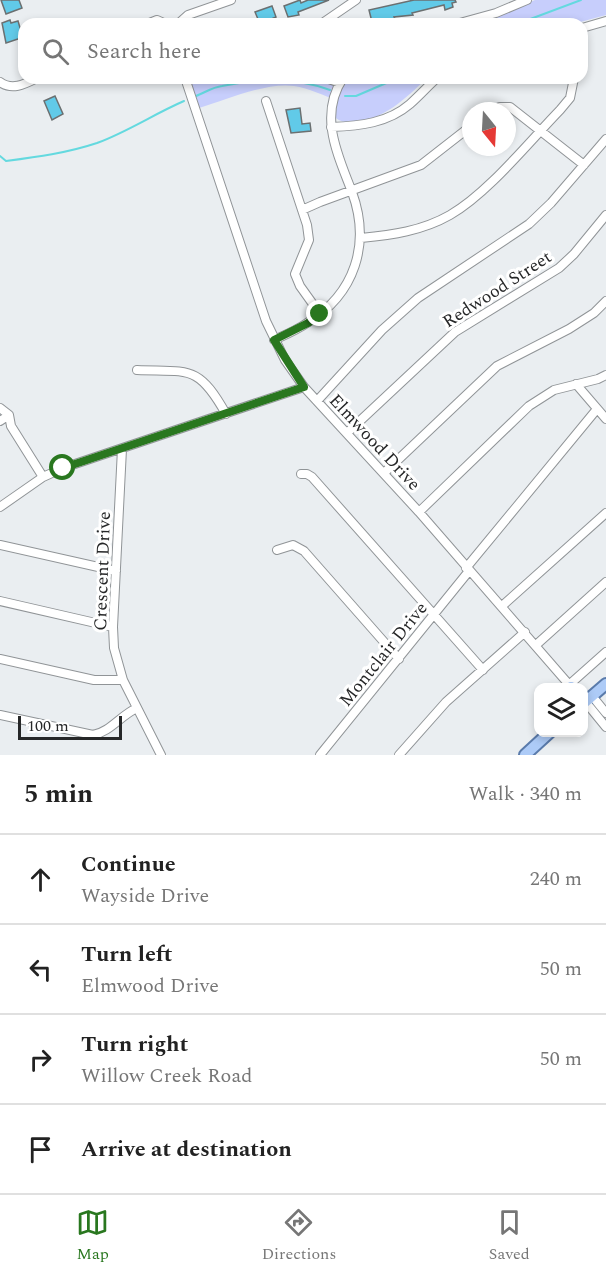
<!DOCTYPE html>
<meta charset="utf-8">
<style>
body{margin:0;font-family:Spectral,serif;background:#f6f6f6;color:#222}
.controls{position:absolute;right:18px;bottom:18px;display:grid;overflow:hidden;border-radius:12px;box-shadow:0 3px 9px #0003}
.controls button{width:54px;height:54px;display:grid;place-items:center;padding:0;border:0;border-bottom:2px solid #e0e0e0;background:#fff;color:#222;font:30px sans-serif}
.compass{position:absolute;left:462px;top:102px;width:54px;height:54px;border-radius:50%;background:#fff;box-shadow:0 3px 9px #0003;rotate:162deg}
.scale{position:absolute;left:18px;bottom:15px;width:104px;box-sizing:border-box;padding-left:6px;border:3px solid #262728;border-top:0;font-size:16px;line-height:21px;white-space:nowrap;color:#262728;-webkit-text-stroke:4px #fff;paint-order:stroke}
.stop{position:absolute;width:18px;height:18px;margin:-14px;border:4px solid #29771f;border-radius:50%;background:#fff}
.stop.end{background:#29771f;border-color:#fff;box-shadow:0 2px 6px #0008}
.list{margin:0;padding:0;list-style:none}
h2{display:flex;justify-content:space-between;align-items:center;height:78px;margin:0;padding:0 24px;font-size:26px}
h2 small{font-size:20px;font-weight:400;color:#767676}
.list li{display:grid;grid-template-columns:39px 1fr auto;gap:18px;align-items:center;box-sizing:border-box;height:90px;padding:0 24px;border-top:2px solid #e0e0e0}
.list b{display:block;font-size:22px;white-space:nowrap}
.list p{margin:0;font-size:20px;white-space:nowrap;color:#767676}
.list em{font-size:20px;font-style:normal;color:#767676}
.icon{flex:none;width:33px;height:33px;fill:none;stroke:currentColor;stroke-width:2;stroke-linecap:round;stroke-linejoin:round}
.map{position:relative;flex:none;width:606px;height:755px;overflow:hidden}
.search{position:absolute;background:#fff;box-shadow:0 3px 9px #0003;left:18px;right:18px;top:18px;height:66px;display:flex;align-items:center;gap:15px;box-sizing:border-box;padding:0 21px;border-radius:18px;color:#767676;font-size:22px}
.sheet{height:438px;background:#fff}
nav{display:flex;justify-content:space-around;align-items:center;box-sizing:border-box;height:84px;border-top:2px solid #e0e0e0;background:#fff;font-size:16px;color:#767676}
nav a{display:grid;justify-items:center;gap:3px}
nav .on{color:#29771f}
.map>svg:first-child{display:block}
.green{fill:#c7cefc}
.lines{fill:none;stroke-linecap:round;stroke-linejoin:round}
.stream{stroke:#64d9df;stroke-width:2}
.building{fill:#61cae8;stroke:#6b7071;stroke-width:1.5}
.minor-casing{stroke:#909497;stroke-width:10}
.major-casing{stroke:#5a7bab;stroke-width:14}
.minor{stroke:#fff;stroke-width:8}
.major{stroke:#adcbf7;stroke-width:10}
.route{stroke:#29771f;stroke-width:8}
.labels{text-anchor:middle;stroke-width:6;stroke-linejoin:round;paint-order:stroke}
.street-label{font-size:18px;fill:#262728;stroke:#fff}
</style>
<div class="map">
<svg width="606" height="755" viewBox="0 0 606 755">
<rect width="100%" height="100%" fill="#eaeef1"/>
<path class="green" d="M535,0h71v15l-33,9h-101l22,-7z
M188,78h239c-22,21 -43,42 -75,44 -7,0 -12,0 -17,-5l3,-17c-15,-4 -29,-12 -44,-14 -28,-4 -68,14 -95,22z"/>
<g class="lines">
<path class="stream" d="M517,24l64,-24
M196,96c8,-3 17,-9 26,-10 35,-7 75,-8 108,4
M345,96h11l42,-18
M0,156l6,5c31,-4 61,-8 91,-18 30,-11 57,-29 87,-42"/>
</g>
<path class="building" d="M1,0h18l3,8 -16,6z
M300,0l1,3 7,-3h21l-31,12 1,3 -11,2 -4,-11z
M414,0h41l1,2 -4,1 1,4 -8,3 -1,-5 -32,8 1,2 -19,2 1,2 -10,2v-2l-13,3 -3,-12z
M272,6l4,11 -7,3v2l-9,2 -5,-12z
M10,20l1,3 7,-2 3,10 3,-1v7l-18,6 -4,-20z
M55,96l8,18 -11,6 -8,-19z
M300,108l2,16 8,-1 1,8 -20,2 -5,-23z"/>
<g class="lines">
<defs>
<path id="minor" d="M147,24l10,-4 9,4
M178,24l10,-9 43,-15
M321,24l35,-24
M456,24l40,-11 31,-13
M582,28l24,-7
M185,78l81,243 19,39 19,27 115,125 153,176
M326,78l14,5
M0,82c12,9 25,2 37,-4
M266,101l41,124 2,15 -14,34 5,12 20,28
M490,111l10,-4h10l74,58
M331,127c29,-1 57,-4 79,-23 10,-9 18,-18 27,-26
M302,210l18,-8 101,-37 50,-39
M361,238c31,-3 61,-7 89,-23 38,-22 78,-72 110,-105l10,-12 4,-20
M274,340c11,-5 23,-10 33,-17 48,-29 64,-79 45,-131 -14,-37 -34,-76 -9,-114
M137,370c52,2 61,-6 89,44
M576,384l30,35
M317,401l65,-71 36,-32 111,-74 22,-21 55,-64
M0,408l9,7 2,11 32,51
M0,421l3,-2
M347,433l108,-101 104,-64 15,-14 32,-39
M122,449l-9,178 1,21 9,32 38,75
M384,473l113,-107 72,-37 25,-16 12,-12
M301,474h6l5,3 171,193
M0,507l43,-30 20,-9 241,-81
M419,512l110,-106 25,-16 44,-11 8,-4
M0,545l116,26
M277,550l16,-5 11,6 95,108
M466,568l131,-159
M0,601l113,26
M502,606l104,-93
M536,645l70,-63
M0,659l94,21h29
M570,684l36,-32
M592,696l14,17
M584,700l22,27
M0,715l93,20c17,-3 28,-20 44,-27
M320,755l149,-184
M399,755l47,-53 79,-70"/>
<path id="major" d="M571,688v-1
M584,703l22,-19
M525,755l25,-23"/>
</defs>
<use href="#minor" class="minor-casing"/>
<use href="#major" class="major-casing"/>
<use href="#minor" class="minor"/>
<use href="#major" class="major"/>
</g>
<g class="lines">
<path class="route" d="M63,468l241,-81 -30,-47 34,-17 12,-9"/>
</g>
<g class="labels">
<g class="street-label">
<text transform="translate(497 289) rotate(-33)" y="6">Redwood Street</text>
<text transform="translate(375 442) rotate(47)" y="6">Elmwood Drive</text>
<text transform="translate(102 571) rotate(-88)" y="6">Crescent Drive</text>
<text transform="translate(383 654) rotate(-51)" y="6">Montclair Drive</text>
</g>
</g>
</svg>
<div class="controls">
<button><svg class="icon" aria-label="layers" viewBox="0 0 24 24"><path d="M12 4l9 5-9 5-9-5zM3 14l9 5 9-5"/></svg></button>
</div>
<svg class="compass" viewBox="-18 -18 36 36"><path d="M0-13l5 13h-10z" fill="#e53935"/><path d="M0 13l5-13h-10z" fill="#767676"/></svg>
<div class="scale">100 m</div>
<div class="stop" style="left:63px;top:468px"></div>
<div class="stop end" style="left:320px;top:314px"></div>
<div class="search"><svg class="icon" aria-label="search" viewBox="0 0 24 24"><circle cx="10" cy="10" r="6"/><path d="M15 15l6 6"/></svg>Search here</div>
</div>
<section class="sheet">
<h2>5 min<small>Walk · 340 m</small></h2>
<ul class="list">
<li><svg class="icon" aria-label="ahead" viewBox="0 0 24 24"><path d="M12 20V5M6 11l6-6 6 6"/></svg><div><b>Continue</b><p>Wayside Drive</p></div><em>240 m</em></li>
<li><svg class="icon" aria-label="left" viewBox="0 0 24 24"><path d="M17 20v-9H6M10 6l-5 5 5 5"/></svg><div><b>Turn left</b><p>Elmwood Drive</p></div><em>50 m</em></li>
<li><svg class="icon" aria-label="right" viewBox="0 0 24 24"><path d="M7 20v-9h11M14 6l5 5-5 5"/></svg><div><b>Turn right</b><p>Willow Creek Road</p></div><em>50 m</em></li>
<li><svg class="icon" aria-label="arrive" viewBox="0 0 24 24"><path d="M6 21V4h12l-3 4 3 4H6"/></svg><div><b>Arrive at destination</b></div></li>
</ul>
</section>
<nav>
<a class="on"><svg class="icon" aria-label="map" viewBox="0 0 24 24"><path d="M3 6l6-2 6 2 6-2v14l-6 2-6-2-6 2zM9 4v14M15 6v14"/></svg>Map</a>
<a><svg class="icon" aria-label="directions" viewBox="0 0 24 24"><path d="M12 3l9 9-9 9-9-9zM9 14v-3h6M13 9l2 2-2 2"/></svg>Directions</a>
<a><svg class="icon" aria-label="saved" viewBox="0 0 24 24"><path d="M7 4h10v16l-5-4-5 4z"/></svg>Saved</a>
</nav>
